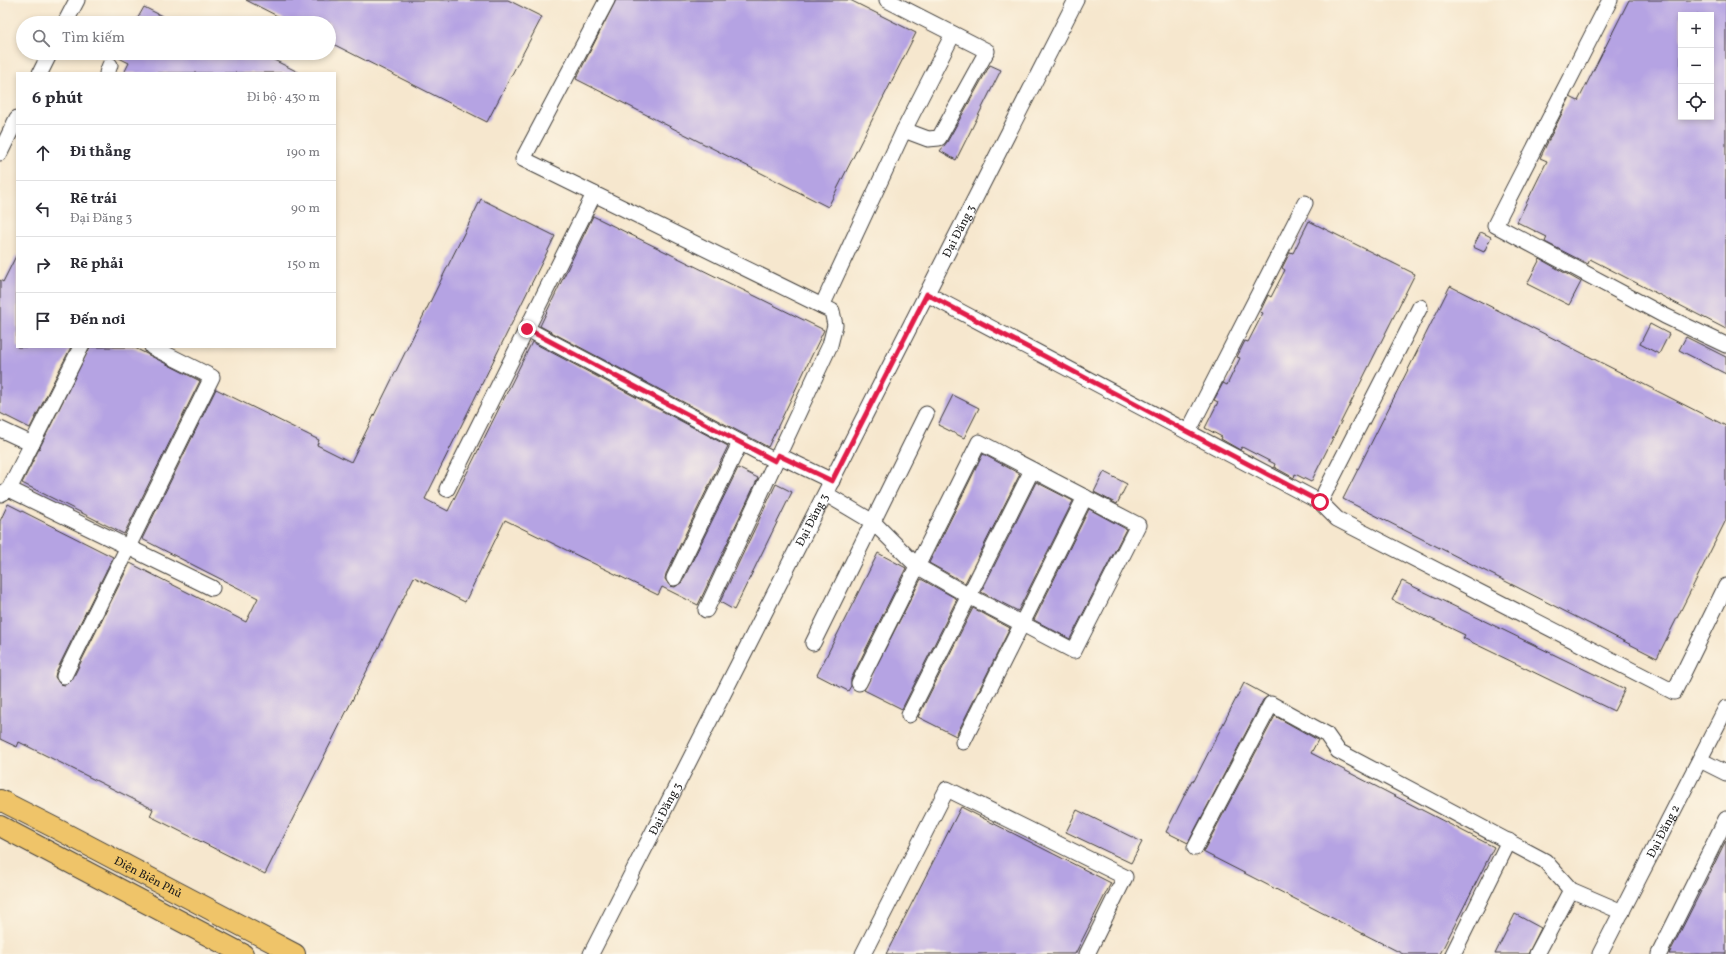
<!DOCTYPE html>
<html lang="vi">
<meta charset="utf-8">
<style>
body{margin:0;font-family:Vollkorn,serif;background:#f2f2f3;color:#2b2b33}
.controls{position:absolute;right:12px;top:12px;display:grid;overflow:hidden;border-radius:0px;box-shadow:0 2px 6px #0003}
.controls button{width:36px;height:36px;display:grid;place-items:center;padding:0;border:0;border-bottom:1px solid #e1e1e2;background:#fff;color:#2b2b33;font:20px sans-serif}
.stop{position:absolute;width:12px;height:12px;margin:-9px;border:3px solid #e11d48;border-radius:50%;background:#fff}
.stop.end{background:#e11d48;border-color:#fff;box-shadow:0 1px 4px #0008}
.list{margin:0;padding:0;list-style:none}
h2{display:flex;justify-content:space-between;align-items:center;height:52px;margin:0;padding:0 16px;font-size:17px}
h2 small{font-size:13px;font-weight:400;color:#7c7c81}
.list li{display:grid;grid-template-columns:26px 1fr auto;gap:12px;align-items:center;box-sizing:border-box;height:56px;padding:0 16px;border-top:1px solid #e1e1e2}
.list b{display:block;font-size:15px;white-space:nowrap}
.list p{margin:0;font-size:13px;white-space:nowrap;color:#7c7c81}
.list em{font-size:13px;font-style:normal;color:#7c7c81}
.icon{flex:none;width:22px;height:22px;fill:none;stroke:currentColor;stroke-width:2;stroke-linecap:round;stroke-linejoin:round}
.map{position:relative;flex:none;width:1726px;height:954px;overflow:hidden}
.search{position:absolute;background:#fff;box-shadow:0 2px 6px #0003;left:16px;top:16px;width:320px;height:44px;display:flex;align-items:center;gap:10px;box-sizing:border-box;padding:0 14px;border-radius:22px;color:#7c7c81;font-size:15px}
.panel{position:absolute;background:#fff;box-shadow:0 2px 6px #0003;left:16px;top:72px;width:320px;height:276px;border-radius:0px}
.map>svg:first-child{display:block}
.building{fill:#b5a3e3;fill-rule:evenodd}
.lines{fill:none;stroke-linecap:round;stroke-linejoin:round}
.minor-casing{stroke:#3d3a37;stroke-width:17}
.major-casing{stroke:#3d3a37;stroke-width:22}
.minor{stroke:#fff;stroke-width:15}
.major{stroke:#efc469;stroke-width:20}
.route{stroke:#e11d48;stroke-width:5}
.labels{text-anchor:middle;stroke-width:3.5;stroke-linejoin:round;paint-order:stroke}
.street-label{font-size:12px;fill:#1c1c1c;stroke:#fcf5e5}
</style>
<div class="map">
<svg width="1726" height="954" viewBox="0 0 1726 954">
<rect width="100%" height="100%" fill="#fcf5e5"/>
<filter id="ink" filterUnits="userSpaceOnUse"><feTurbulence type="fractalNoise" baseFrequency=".025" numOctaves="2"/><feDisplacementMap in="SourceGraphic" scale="8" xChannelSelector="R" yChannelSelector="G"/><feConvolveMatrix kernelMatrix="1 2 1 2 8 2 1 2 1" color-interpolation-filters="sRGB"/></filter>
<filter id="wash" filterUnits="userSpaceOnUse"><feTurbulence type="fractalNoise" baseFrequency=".012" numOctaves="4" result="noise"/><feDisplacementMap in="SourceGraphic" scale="16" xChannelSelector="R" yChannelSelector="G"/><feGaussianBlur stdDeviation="0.9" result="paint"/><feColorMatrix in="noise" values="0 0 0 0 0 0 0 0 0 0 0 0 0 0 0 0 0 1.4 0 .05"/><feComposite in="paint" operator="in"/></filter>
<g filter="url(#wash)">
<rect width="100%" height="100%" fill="#f6e7ce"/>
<g id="blocks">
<path class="building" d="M246,0h262l34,17 -55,105 -158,-80v-19h-38z
M616,0h234l66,33 -88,174 -252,-128z
M1629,0h97v329l-136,-70 -2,5 -43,-22 2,-5 -30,-15 30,-61 -7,-3 30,-61 8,4zM1681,15h30v102h-30z
M144,7l32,16h-41z
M109,53h151l40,20h-176l5,-10z
M990,65l11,5 -45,90 -16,-9 7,-9z
M481,199l74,37 -130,263 23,12 84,-169 196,104 -62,128 -1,5 5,7 5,1 7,-5 56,-114 20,10 -60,127 -36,-18 -4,8 -153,-75 -40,82 -51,-25 -149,297 -115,-58 3,-7 -134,-67 -2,5 -17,-8v-218l8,-17 105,53 -57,115 -1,5 5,7 5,1 7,-5 58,-117 116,59 12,-24 -116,-59 74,-150 103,51 -2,5 34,17z
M593,216l231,114 -56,117 -228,-121z
M1309,221l106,53 -104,208 -16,-8 -1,4 -20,-11 1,-3 -33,-17 -2,3 -19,-11 1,-2 -17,-9 13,-26 -4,-2 9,-17 4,2 13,-27 -3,-1 8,-16 3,1 15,-29 -3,-1 8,-17 3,2 14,-27 -3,-2 8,-16 3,1z
M1481,232l10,5 -7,15 -11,-5z
M17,254v93h54l-41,81 -30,-15v-133l3,2z
M1540,259l41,23 -12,23 -42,-21z
M1450,286l276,140v94l-69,138 -314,-159z
M1650,324l19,10 -10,20 -19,-10z
M1686,337l40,20v17l-47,-24z
M90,347h43l67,34 -76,153 -102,-51z
M953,395l26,13 -15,30 -26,-13z
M983,454l37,20 -55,109 -36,-20z
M1104,472l23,12 -10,20 -23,-12z
M1036,482l37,19 -55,110 -37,-19z
M776,484l16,8 -58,118 -14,-8z
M1089,509l37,20 -56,110 -36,-19z
M878,553l28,15 -55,111v7l-3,5 -31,-16z
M921,579l36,20 -55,110 -38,-19z
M1402,581l223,108 -11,22 -151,-73 2,-3 -73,-35z
M973,608l37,20 -54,108 -38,-19z
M1244,683l24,13 -5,4 -75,143 -22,-11 26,-52 2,1z
M1275,716l43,24 -7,13 183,94 -54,107h-37l-200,-102z
M961,807l150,76 -36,71h-189z
M1077,810l65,32 -11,21 -65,-31z
M1726,840v114h-57l32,-63z
M1515,914l26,14 -13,26h-33z"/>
</g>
</g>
<g filter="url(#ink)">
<use href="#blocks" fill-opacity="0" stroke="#3d3a37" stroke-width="1"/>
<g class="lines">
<defs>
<g id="minor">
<path d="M607,0l-84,159 299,147 10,5 3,14 -5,20 -124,265"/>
<path d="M887,0l100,51 -48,87 -11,1 -24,-9"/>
<path d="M1610,0l-115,225 170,91 61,29"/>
<path d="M65,23l12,-23"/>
<path d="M40,73l10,-20"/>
<path d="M107,73l3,-8"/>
<path d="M0,153l17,-35"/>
<path d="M927,294l393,208 17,17 337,173 52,-106"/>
<path d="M822,306l82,-176 49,-96"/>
<path d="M527,329l248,132"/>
<path d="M0,429l32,15"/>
<path d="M1188,432l117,-229"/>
<path d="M778,455l54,26"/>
<path d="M9,489l203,99"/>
<path d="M447,489l147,-295"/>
<path d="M1,494l8,-5 72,-142"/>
<path d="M826,494l47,28 44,44 52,30 105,55 64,-126 -159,-83 -120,241"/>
<path d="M1320,502l100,-195"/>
<path d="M674,578l66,-135"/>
<path d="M813,643l113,-229"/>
<path d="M64,676l148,-299 -60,-30"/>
<path d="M909,715l123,-245"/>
<path d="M963,742l122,-245"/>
<path d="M1700,760l26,13"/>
<path d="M1195,848l76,-144 55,30 12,17 207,110 26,29 51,22"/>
<path id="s1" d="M591,954l485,-954"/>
<path d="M863,954l84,-165 178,88 -38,77"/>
<path d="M1453,954l56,-113"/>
<path d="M1537,954l34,-64"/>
<path id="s2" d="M1600,954l126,-246"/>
<path d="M1659,954l67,-135"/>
</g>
<g id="major">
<path id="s3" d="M0,800l57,29 238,125"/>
<path d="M0,826l243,128"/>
</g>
</defs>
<use href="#minor" class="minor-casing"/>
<use href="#major" class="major-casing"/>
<use href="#minor" class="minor"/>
<use href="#major" class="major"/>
</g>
</g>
<g class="lines" filter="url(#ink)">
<path class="route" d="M527,329l248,132 3,-6 54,26 95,-187 393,208"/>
</g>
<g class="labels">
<g class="street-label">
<text dy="4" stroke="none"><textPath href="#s1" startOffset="811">Đại Đăng 3</textPath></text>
<text dy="4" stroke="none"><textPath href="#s1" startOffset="487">Đại Đăng 3</textPath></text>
<text dy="4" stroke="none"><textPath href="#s1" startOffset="163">Đại Đăng 3</textPath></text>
<text dy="4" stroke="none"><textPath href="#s2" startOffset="138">Đại Đăng 2</textPath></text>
<text dy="4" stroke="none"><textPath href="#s3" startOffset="167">Điện Biên Phủ</textPath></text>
</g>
</g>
</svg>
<div class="controls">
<button>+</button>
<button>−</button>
<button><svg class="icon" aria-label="locate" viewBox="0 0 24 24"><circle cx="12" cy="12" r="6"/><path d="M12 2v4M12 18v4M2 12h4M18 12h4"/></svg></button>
</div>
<div class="stop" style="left:1320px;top:502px"></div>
<div class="stop end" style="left:527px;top:329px"></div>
<div class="search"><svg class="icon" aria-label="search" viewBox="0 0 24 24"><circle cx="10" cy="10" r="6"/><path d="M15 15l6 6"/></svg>Tìm kiếm</div>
<section class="panel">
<h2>6 phút<small>Đi bộ · 430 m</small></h2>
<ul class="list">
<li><svg class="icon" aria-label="ahead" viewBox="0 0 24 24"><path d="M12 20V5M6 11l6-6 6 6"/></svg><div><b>Đi thẳng</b></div><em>190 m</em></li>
<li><svg class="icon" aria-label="left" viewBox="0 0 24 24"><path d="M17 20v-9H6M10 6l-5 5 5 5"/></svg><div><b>Rẽ trái</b><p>Đại Đăng 3</p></div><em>90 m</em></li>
<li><svg class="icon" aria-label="right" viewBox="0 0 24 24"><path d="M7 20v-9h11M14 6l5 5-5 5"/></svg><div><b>Rẽ phải</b></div><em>150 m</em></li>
<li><svg class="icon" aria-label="arrive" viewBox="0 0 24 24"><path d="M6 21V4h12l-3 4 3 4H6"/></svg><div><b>Đến nơi</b></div></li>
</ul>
</section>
</div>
